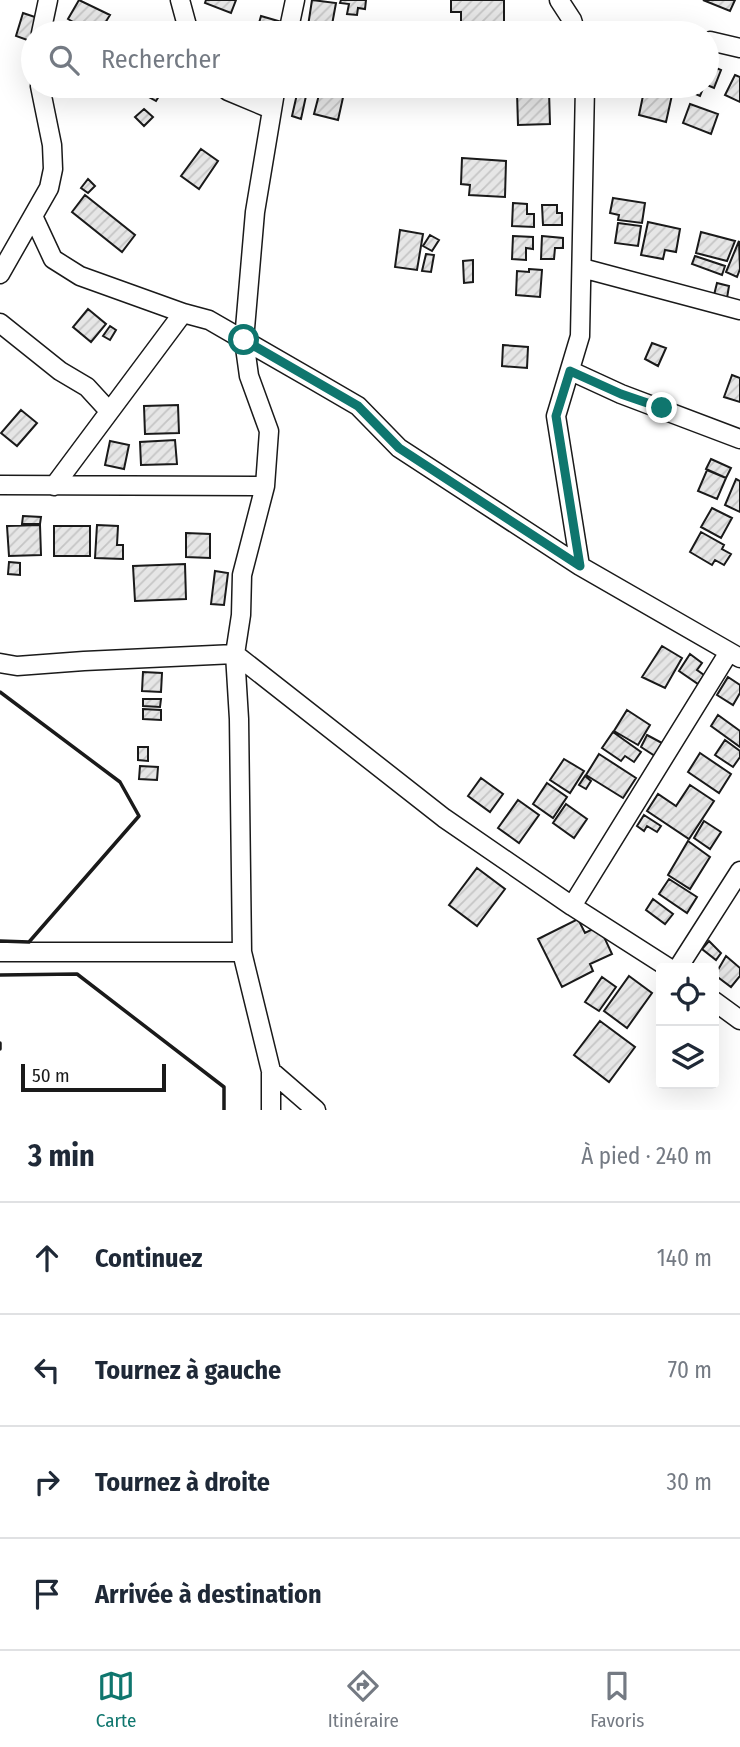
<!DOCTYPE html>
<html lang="fr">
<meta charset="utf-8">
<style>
body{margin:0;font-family:"Fira Sans Condensed",sans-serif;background:#f6f6f7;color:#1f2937}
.controls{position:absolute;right:21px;bottom:21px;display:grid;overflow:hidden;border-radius:7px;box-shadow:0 7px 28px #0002}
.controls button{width:63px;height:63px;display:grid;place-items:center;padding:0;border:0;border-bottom:2px solid #e0e1e3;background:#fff;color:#1f2937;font:35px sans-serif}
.scale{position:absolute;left:21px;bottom:18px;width:145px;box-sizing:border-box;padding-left:7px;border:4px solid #1a1a1a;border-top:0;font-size:19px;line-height:24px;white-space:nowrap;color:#1a1a1a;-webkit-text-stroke:5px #fff;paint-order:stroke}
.stop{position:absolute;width:21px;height:21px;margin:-16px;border:5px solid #0f766e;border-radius:50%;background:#fff}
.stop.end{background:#0f766e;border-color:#fff;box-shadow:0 2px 7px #0008}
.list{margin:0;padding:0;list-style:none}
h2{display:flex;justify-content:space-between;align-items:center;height:91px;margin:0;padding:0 28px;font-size:30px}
h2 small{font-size:23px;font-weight:400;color:#747a83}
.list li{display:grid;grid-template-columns:46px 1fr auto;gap:21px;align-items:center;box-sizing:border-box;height:112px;padding:0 28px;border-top:2px solid #e0e1e3}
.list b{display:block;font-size:26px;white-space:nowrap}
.list em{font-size:23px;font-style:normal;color:#747a83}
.icon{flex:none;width:38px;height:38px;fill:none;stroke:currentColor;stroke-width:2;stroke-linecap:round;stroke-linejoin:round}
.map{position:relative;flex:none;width:740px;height:1110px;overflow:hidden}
.search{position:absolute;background:#fff;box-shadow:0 7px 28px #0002;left:21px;right:21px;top:21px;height:77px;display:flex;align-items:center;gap:18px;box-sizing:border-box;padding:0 24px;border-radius:38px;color:#747a83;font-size:26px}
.sheet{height:539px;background:#fff}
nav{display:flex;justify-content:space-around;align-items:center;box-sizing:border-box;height:98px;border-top:2px solid #e0e1e3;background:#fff;font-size:19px;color:#747a83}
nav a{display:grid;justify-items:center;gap:4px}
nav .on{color:#0f766e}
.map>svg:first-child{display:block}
.building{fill:url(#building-hatch);stroke:#1a1a1a;stroke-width:2}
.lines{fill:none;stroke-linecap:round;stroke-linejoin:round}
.minor-casing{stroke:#1a1a1a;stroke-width:21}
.minor{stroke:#fff;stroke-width:18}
.wall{stroke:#1a1a1a;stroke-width:3.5}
.route{stroke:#0f766e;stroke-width:9}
</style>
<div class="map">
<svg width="740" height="1110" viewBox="0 0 740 1110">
<defs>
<pattern id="building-hatch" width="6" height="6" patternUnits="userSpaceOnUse" patternTransform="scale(1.75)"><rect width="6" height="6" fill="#e6e6e6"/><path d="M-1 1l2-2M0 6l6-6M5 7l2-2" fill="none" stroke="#c5c5c5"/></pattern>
</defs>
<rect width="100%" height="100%" fill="#fff"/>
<path class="building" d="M79,0l31,15 -8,13 -7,-4 -4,8 -23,-13z
M206,0h30l-5,13 -26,-10z
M312,0l24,3 -5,27 -23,-4z
M341,0h25l-1,9 -7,-1 -1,7 -10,-1 2,-10 -9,-1z
M451,0h53v24l-43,1v-13h-10z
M703,0h32l-5,11z
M23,13l18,6 -8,14v9l-17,-6z
M261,16l24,7 -3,10h-13l-12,-3z
M514,28l43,4v1h-43z
M707,44l7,3 -7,17 14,6 -7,18 -7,-3z
M735,75l5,2v25l-15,-7z
M645,86h29l-8,36 -27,-7z
M680,86h24l-4,10 -21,-9z
M321,87l23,6 -6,27 -24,-6z
M154,88l7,5 -5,8 -7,-4z
M549,91l1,33 -32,1 -1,-33z
M297,94l9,2 -5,23 -9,-3z
M690,104l28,10 -7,20 -28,-11z
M144,109l9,8 -9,9 -9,-9z
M201,149l17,12 -19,28 -18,-13z
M462,158l44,3 -1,36 -36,-2 1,-10 -9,-1z
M88,179l7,7 -7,7 -7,-5z
M85,195l50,40 -13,17 -50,-40z
M613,198l32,5 -3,20 -24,-3 1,-5 -9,-2z
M513,203l14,1v10h7v13l-22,-1z
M542,205h15v8h5v12h-19z
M648,222l32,7 -4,23 -11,-2 -2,9 -22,-4z
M618,223l23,3 -3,20 -23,-3z
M400,230l23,4 -6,36 -22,-3z
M701,232l34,9 -8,20 -31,-8z
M430,235l9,5 -7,11 -9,-5z
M513,236l20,1v12l-7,-1v12l-14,-1z
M542,236l21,2v10h-8l-1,11h-13z
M739,241l1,28 -3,8 -11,-5z
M426,254l8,1 -3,17 -9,-1z
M695,256l30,10 -3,9 -30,-11z
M473,260v22l-9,1 -1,-22z
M529,269l13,1 -2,27 -24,-2 1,-24 12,1z
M717,283l12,3 -2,12 -13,-3z
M88,309l18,15 -15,18 -18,-15z
M110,326l6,4 -6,10 -7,-4z
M652,343l14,5 -8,18 -13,-7z
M503,345l25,2 -1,21 -25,-2z
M732,375l8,3v24l-16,-5z
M178,405l1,28 -34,1 -1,-28z
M21,410l16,13 -20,23 -16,-13z
M175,440l2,24 -36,1 -1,-23z
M110,441l19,4 -5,24 -19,-4z
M711,459l20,9 -5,10 -20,-9z
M707,470l19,8 -9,21 -19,-8z
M736,479l4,2v31l-15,-7z
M712,508l20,10 -11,20 -20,-11z
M23,516l18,1 -1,7h-18z
M40,525l1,30 -32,1 -2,-30z
M97,525l21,1 -1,19h6v14l-28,-1z
M54,526h36v30h-36z
M701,532l23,13 -2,4 9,5 -7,11 -9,-5 -3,5 -22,-13z
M186,533l24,1v24l-24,-1z
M9,562l11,1v12l-12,-1z
M185,564l1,35 -51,2 -2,-35z
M215,571l13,2 -4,32 -13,-1z
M662,646l20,12 -17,30 -23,-11z
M690,654l12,9 -5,7 7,5 -6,9 -19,-13z
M143,672l19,1 -1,19 -19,-1z
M728,677l12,8v8l-7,12 -16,-10z
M143,699h18l-1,8 -17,-1z
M143,709l18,1v10l-18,-1z
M627,710l23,15 -12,20 -24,-14z
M718,715l22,16v16l-29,-21z
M613,732l28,20 -7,10 -9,-6 -4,5 -19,-13z
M647,735l15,8 -7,13 -14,-9z
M725,740l15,11v6l-7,10 -18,-12z
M138,747h10v14l-10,-1z
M700,753l31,21 -12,19 -31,-21z
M599,754l37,24 -13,20 -37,-23z
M564,759l20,12 -14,22 -20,-13z
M140,766l18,1 -1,13 -18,-1z
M585,776l6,5 -5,8 -7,-4z
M481,778l22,16 -13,18 -22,-16z
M547,783l20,14 -14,21 -20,-14z
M690,785l24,16 -25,38 -42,-28 11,-17 18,12z
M518,800l21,15 -20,28 -21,-15z
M566,804l21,15 -13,19 -21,-15z
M644,815l17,11 -4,6 -10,-6 -3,5 -7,-5z
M704,821l17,11 -11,17 -16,-11z
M688,841l22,16 -20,32 -22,-14z
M477,868l28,21 -28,37 -28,-21z
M669,879l28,18 -10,16 -28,-19z
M653,899l20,15 -8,10 -19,-14z
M578,919l7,14 14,-7 13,28 -22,10 3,7 -31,16 -24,-48z
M709,941l12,12 -5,7 -14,-11z
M726,956l14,12v8l-9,11 -16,-12z
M629,976l23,17 -25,35 -23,-17z
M602,977l14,10 -17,24 -14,-9z
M600,1021l35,26 -26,35 -35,-27z"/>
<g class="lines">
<defs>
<path id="minor" d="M180,0l9,33
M559,0l13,20 4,13
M41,33l7,-33
M288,33l7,-33
M710,41l30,7
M223,86l5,5 43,18
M276,86l-21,126 -11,128 5,36 20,55 -4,55 -23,89 -1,40 -6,39 4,65 3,233 29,119 45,39
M33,216l20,43 27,17 103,37 26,7 106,61 43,25 41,42 181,118 160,92
M582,268l158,42
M0,274l49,-86 4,-19 -1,-24 -12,-59
M0,323l60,48 27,16 22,24
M571,371l50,23 119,45
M0,485l265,1
M54,486l129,-173
M580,566l-24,-150 24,-80 5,-250
M0,663l17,3 67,-5 151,-7 209,164 128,88 97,62
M572,906l157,-254
M0,952h242
M678,968l62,-97
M714,1001l26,19
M271,1071v39"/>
</defs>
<use href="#minor" class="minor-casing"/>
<use href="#minor" class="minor"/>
<path class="wall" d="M0,692l120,90 19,34 -110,126 -29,-1
M0,975l77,-1 147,113v23
M0,1043v6"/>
</g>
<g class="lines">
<path class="route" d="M244,340l114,66 41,42 181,118 -24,-150 14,-45 51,23 41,14"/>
</g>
</svg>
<div class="controls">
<button><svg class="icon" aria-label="locate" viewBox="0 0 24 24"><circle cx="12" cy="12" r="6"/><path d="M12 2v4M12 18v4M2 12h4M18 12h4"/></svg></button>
<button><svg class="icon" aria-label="layers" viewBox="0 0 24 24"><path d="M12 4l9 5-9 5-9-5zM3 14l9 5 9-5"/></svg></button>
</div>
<div class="scale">50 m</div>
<div class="stop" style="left:244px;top:340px"></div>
<div class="stop end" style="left:662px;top:408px"></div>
<div class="search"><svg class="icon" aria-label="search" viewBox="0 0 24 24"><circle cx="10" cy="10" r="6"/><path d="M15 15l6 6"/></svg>Rechercher</div>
</div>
<section class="sheet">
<h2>3 min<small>À pied · 240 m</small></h2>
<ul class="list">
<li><svg class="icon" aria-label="ahead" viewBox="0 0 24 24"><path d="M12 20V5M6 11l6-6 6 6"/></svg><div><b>Continuez</b></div><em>140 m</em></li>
<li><svg class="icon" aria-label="left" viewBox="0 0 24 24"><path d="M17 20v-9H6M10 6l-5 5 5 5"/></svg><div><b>Tournez à gauche</b></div><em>70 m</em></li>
<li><svg class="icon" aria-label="right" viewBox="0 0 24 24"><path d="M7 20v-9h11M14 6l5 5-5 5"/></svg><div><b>Tournez à droite</b></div><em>30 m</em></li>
<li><svg class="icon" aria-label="arrive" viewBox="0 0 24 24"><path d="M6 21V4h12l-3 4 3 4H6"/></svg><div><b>Arrivée à destination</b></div></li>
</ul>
</section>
<nav>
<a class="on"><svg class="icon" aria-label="map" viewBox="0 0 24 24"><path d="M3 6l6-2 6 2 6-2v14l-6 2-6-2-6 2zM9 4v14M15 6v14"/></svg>Carte</a>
<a><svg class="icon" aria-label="directions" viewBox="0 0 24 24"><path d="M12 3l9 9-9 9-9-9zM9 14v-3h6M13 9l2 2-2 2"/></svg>Itinéraire</a>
<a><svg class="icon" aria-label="saved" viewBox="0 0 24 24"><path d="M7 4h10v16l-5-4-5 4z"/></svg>Favoris</a>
</nav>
